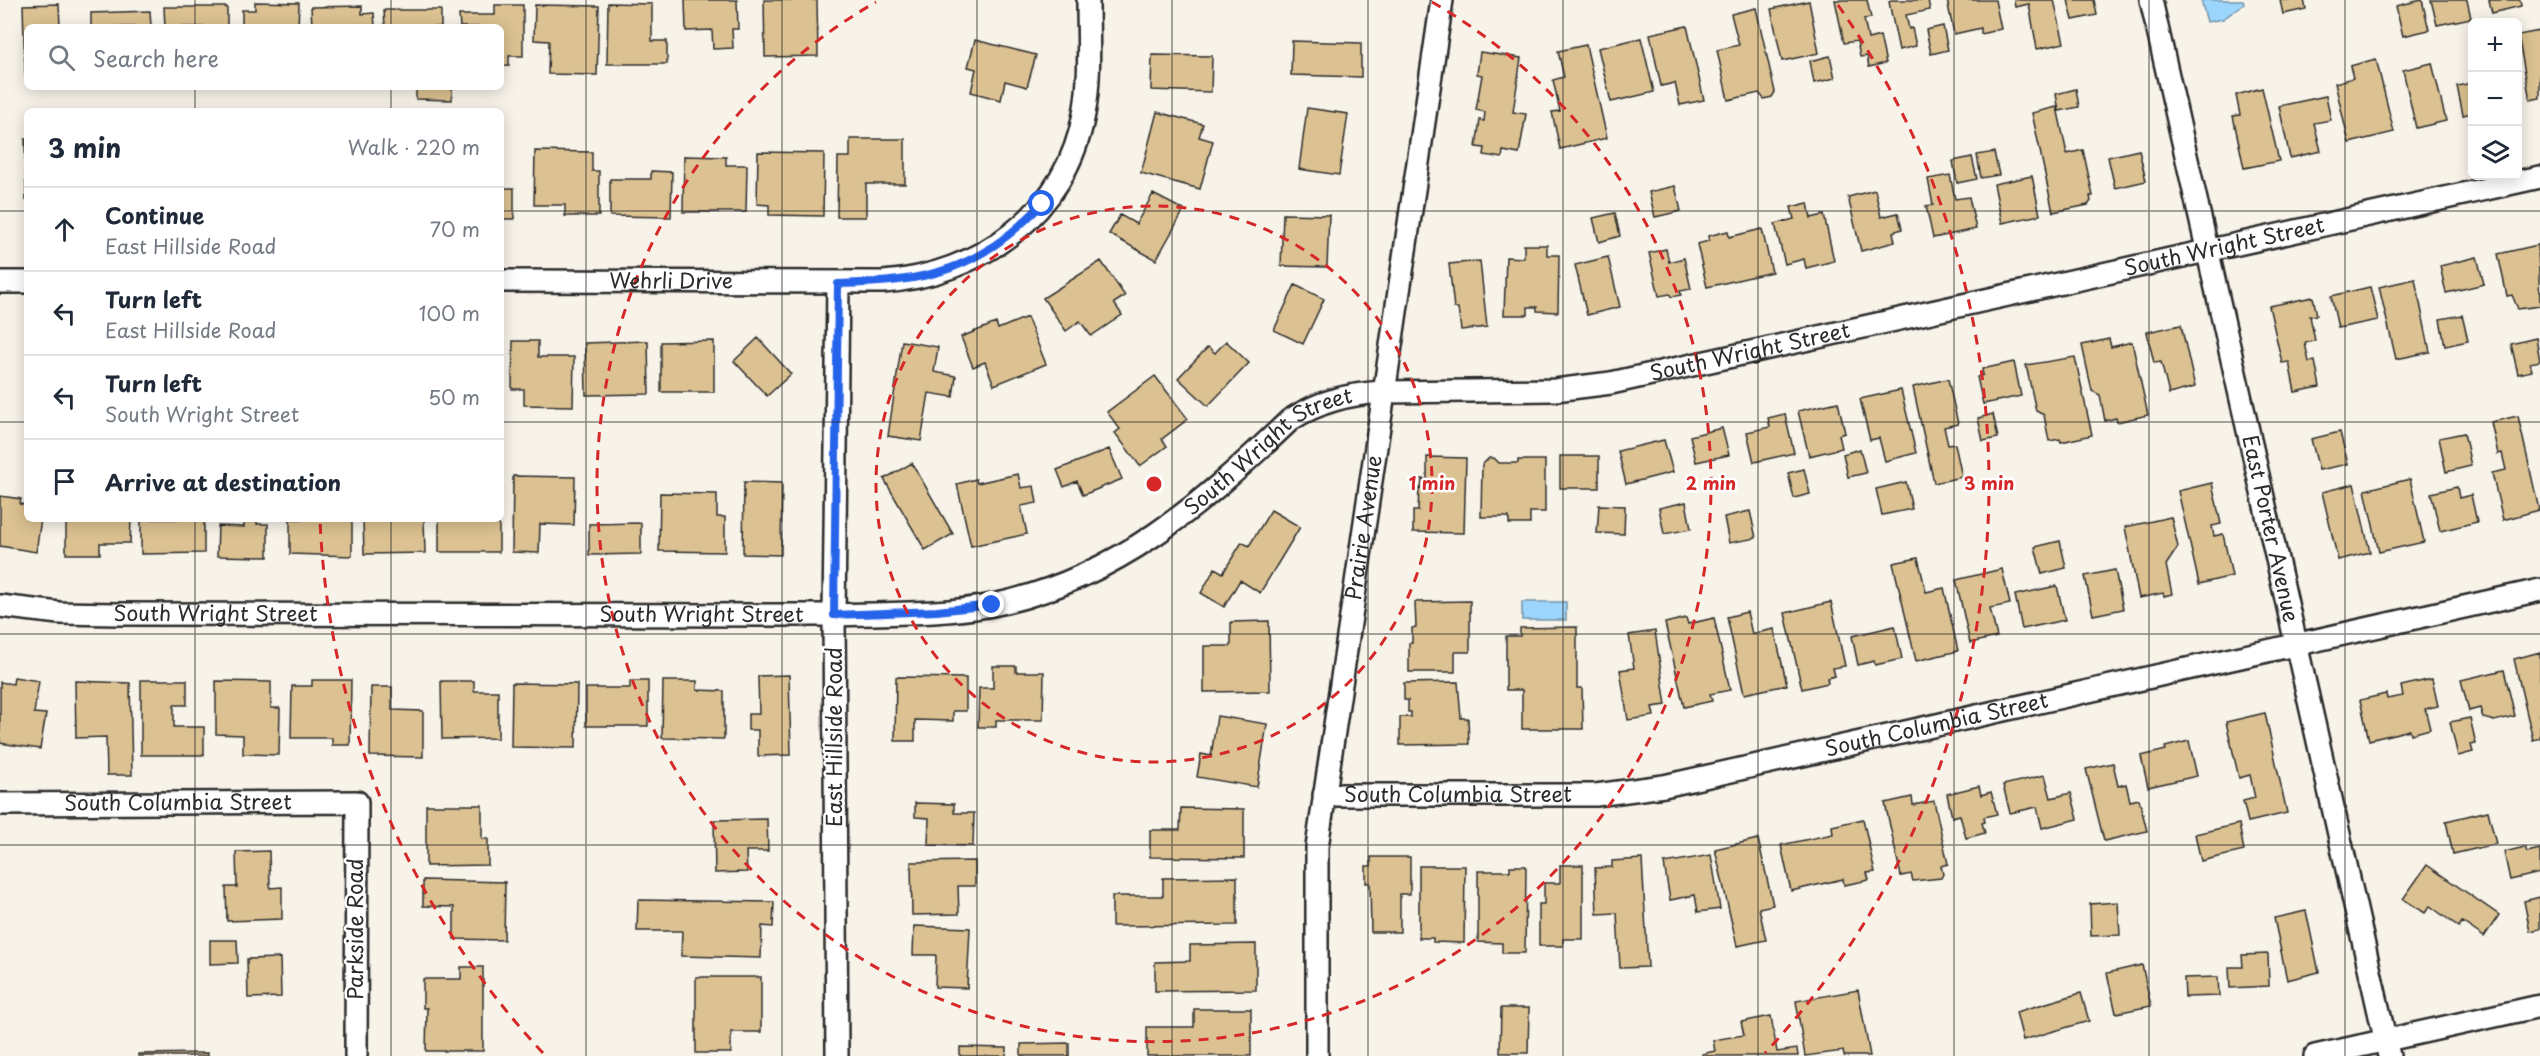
<!DOCTYPE html>
<meta charset="utf-8">
<style>
body{margin:0;font-family:"Playpen Sans",sans-serif;background:#f2f2f3;color:#1f2937}
.controls{position:absolute;right:18px;top:18px;display:grid;overflow:hidden;border-radius:9px;box-shadow:0 3px 15px #0003}
.controls button{width:54px;height:54px;display:grid;place-items:center;padding:0;border:0;border-bottom:2px solid #e0e1e3;background:#fff;color:#1f2937;font:30px sans-serif}
.stop{position:absolute;width:18px;height:18px;margin:-14px;border:4px solid #2563eb;border-radius:50%;background:#fff}
.stop.end{background:#2563eb;border-color:#fff;box-shadow:0 2px 6px #0008}
.list{margin:0;padding:0;list-style:none}
h2{display:flex;justify-content:space-between;align-items:center;height:78px;margin:0;padding:0 24px;font-size:26px}
h2 small{font-size:20px;font-weight:400;color:#747a83}
.list li{display:grid;grid-template-columns:39px 1fr auto;gap:18px;align-items:center;box-sizing:border-box;height:84px;padding:0 24px;border-top:2px solid #e0e1e3}
.list b{display:block;font-size:22px;white-space:nowrap}
.list p{margin:0;font-size:20px;white-space:nowrap;color:#747a83}
.list em{font-size:20px;font-style:normal;color:#747a83}
.icon{flex:none;width:33px;height:33px;fill:none;stroke:currentColor;stroke-width:2;stroke-linecap:round;stroke-linejoin:round}
.map{position:relative;flex:none;width:2540px;height:1056px;overflow:hidden}
.search{position:absolute;background:#fff;box-shadow:0 3px 15px #0003;left:24px;top:24px;width:480px;height:66px;display:flex;align-items:center;gap:15px;box-sizing:border-box;padding:0 21px;border-radius:9px;color:#747a83;font-size:22px}
.panel{position:absolute;background:#fff;box-shadow:0 3px 15px #0003;left:24px;top:108px;width:480px;height:414px;border-radius:9px}
.map>svg:first-child{display:block}
.water{fill:#9cd6fc;stroke:#6f92a8;stroke-width:1.5}
.building{fill:#dcc292;stroke:#2b2b2b;stroke-width:1.5}
.lines{fill:none;stroke-linecap:round;stroke-linejoin:round}
.street-casing{stroke:#2b2b2b;stroke-width:26}
.street{stroke:#fff;stroke-width:21}
.route{stroke:#2563eb;stroke-width:8}
.grid{fill:none;stroke:#2b2b2b;stroke-width:1.5;stroke-opacity:0.55}
.ring{fill:none;stroke:#d62828;stroke-width:3;stroke-dasharray:10 8}
.labels{text-anchor:middle;stroke-width:5;stroke-linejoin:round;paint-order:stroke}
.street-label{font-size:21px;fill:#2b2b2b;stroke:#fff}
.centre{fill:#d62828;stroke:#fff;stroke-width:3}
.ring-label{font-size:18px;text-anchor:middle;font-weight:bold;fill:#d62828;stroke:#fff;stroke-width:5;stroke-linejoin:round;paint-order:stroke}
</style>
<div class="map">
<svg width="2540" height="1056" viewBox="0 0 2540 1056">
<rect width="100%" height="100%" fill="#f8f3e9"/>
<filter id="ink" filterUnits="userSpaceOnUse"><feTurbulence type="fractalNoise" baseFrequency=".0167" numOctaves="2"/><feDisplacementMap in="SourceGraphic" scale="12" xChannelSelector="R" yChannelSelector="G"/><feConvolveMatrix kernelMatrix="1 2 1 2 8 2 1 2 1" color-interpolation-filters="sRGB"/></filter>
<g filter="url(#ink)">
<path class="water" d="M2201,0h42l1,4 -21,15 -16,3z
M1522,602h44v18h-44z"/>
<path class="building" d="M685,0h52l1,29h-6l1,19 -20,1 -1,-19 -26,1z
M764,0h53l1,56 -53,1z
M1835,0h32l4,18 -7,1 4,20 12,-3 6,27 -17,4 -2,-11 -7,1 -3,-16 -13,2z
M1891,0h37l2,10 -24,5 3,14 3,-1 4,18 -17,4 -10,-48z
M1947,0h48l6,29 -20,5v-6l-27,6z
M2014,0h40l10,43 -27,6 -8,-45 -14,3z
M2068,0h26l3,15 -24,5z
M2280,0h24l2,9 -23,5z
M2422,0l7,30 -26,6 -7,-30z
M2431,0h36l4,18 -34,7z
M2489,0h31l1,6 -29,7z
M1809,1l10,52 -37,8 -11,-52z
M255,2l44,1 -1,24h-56v-17h13z
M608,3l44,1v37h15v23h-60z
M59,4l1,23h-33v46h-2l-2,-68z
M495,5h28v51h-14v9l-8,1v-39h-41l-1,-12h36z
M535,5l64,1 -2,69 -49,-1 1,-33 -15,-1z
M362,6v8l12,-1 1,14h-63l-1,-20z
M164,7h63v20h-62z
M1756,8l19,84 -3,5 -8,2 -5,-6 -31,7 -11,-50 22,-5 -8,-31z
M384,10h57v17h-56z
M150,11l1,16h-60v-14z
M1687,26l17,74 -24,5 -5,-22 -14,3 -11,-52z
M1943,26l5,24 -17,4 -5,-24z
M2540,31v67l-10,2 -12,-65z
M1641,38l13,54 -43,10 -13,-54z
M975,40l61,15 -9,32 -22,-6 -4,19 -30,-8 5,-23 -8,-2z
M1292,41l69,2v34l-70,-2z
M1586,45l21,93 -47,11 -8,-37 8,-1 -7,-31 11,-3 -6,-26z
M1480,52l41,6 -8,54 13,2 -7,40 -16,-3 -1,7 -18,-3 1,-7 -9,-1 4,-27 4,1 1,-9 -9,-2 6,-35 -5,-1z
M1152,55l60,1 -1,36 -60,-2z
M1830,56l5,22 -21,5 -4,-22z
M2376,59l18,73 -45,11 -14,-60 18,-5 -3,-12z
M2432,63l14,58 -30,7 -13,-58z
M2472,83v30l-9,2 -6,-29z
M416,87h36v13l-36,-1z
M2262,88l17,73 -35,7 -11,-52 7,-1 -4,-20z
M2076,89l3,18 -20,4 -3,-17z
M2326,96l5,24 -17,3 7,28 -31,7 -11,-52z
M2057,107l10,47 16,-4 10,46h-3l1,5 -3,4 -35,7 -21,-99z
M1307,108l41,6 -9,61 -40,-6z
M1157,112l46,12 -4,13 14,4 -13,48 -59,-16z
M25,139h2l-1,62z
M850,139h55v45h-39v33h-29l1,-60h12z
M2139,150l7,31 -31,7 -7,-31z
M535,151l57,1v19h7v45h-34v-11h-31z
M758,152l66,1 -1,63 -54,-1v-10l-12,-1z
M1994,152l5,23 -18,3 -4,-23z
M684,156l42,1v8h21l-1,47h-63z
M1972,157l5,22 -20,4 -4,-22z
M651,171l21,1 -1,45 -61,-1v-37h41z
M1950,175l5,24 14,-2 7,32 -43,9 -7,-32 7,-1 -5,-26z
M2032,176l8,39 -38,8 -8,-39z
M1675,186l6,25 -26,6 -6,-25z
M501,188h13v31h-13z
M1875,190l6,27 17,-4 4,16 -9,3 2,10 -34,9 -13,-54z
M1153,194l31,16 -28,50 -47,-26 11,-19 16,9z
M1808,203l3,15 13,-3 10,46 -28,7 -2,-9 -19,5 -10,-40 19,-5 -3,-12z
M1615,213l5,23 -21,6 -6,-24z
M1283,214l46,1 -2,52 -46,-1z
M1762,229l10,43 -65,15 -10,-43 12,-3 -1,-5 20,-5 1,6z
M1524,245h23v10h12l-1,57 -21,-1v-4h-9v8h-24l2,-58 18,1z
M2538,245l2,61 -22,3 -6,-14 -5,1 -9,-42z
M1666,249l3,13 15,-4 7,31 -11,2 1,4 -10,2 -1,-3 -11,2 -10,-43z
M1608,257l12,50 -33,8 -12,-50z
M2477,257l7,27 -38,9 -6,-27z
M1101,261l24,35 -11,7 8,12 -31,21 -11,-15 -14,10 -23,-33z
M1480,261l7,66 -26,3 -3,-22h-4l-5,-44z
M2415,279l15,73 -34,7 -17,-72z
M1295,285l29,14 -21,45 -29,-14z
M2370,287l8,33 -40,8 -7,-32z
M2313,297l4,18 -7,1 5,25 -10,2 4,19 6,-1 5,26 -25,5 -6,-30 -7,1 -13,-57z
M2462,315l6,26 -23,5 -5,-27z
M1027,317l19,47 -52,21 -9,-23 -12,5 -12,-30 35,-14 2,6z
M2181,325l14,62 -26,7 -8,-32 -7,1 -7,-31z
M758,338l33,36 -24,22 -33,-35z
M2536,338l4,23 -10,2 2,8 -14,3 -7,-30z
M2109,339l2,8 21,-5 16,73 -31,7 -1,-4 -11,3 -5,-26 -8,-4 -10,-46z
M513,341h25v16h36l-1,49 -49,-1v-16h-12z
M648,341l1,53 -63,1 -1,-52z
M714,341v51h-53v-50z
M902,341l36,6 -4,25 22,4 -3,21 -24,-4 -8,48 -33,-5z
M1226,341l23,22 -41,43 -30,-28 30,-31 7,6z
M2075,357l17,78 -31,7 -1,-3 -11,2 -5,-26 -8,-4 -10,-46z
M2014,362l7,34 -38,8 -6,-27 6,-2 -1,-6z
M1155,376l33,43 -26,20 5,7 -27,20 -25,-33 5,-4 -13,-17z
M1948,379l10,45 -14,3 4,18 7,-1 7,33 -28,6 -21,-96z
M1901,390l15,63 -31,8 -6,-23 -9,2 -10,-41z
M1838,402l7,31 -6,2 3,13 -33,8 -11,-45z
M1785,414l9,39 -40,9 -7,-30 23,-5 -2,-9z
M1993,414l5,24 -15,3 -5,-23z
M2518,416l21,94 -36,10 -11,-47 14,-3 -4,-17 -4,1 -7,-32z
M1722,428l7,27 -33,7 -6,-26z
M2340,432l8,32 -29,6 -8,-31z
M2464,433l7,33 -25,6 -7,-34z
M1664,440l9,32 -47,12 -8,-33z
M1109,449l13,30 -39,16 -6,-14 -13,6 -7,-17z
M1860,449l6,24 -18,4 -5,-23z
M1560,456h39v32h-39z
M1427,457l39,1 -2,75 -51,-1v-21h5l1,-23 2,1 1,-10 5,1z
M1489,458h5l5,5h19v-3h27v52h-15v12h-21v-7h-28l1,-52z
M912,463l41,71 -28,16 -41,-71z
M1804,469l6,25 -16,4 -6,-25z
M1018,474l3,14 13,-2 3,17 -16,3 6,28 -56,12 -14,-62 19,-5 1,4z
M513,476l62,1 -1,48 -34,-1 -1,29 -27,-1z
M2410,479l14,63 -45,10 -14,-62z
M744,482l38,1 -1,72 -38,-1z
M1906,482l6,27 -30,6 -6,-26z
M2212,483l9,41 -9,2 2,10 9,-2 9,42 -33,8 -21,-93z
M2354,484l16,68 -32,8 -16,-68z
M2457,487l2,11 12,-3 6,27 -37,9 -9,-38z
M660,493l57,1v23h8v35l-66,-1z
M0,496l21,3 -1,5 7,1v14h14l-5,33 -36,-6z
M1686,502l5,27 -27,5 -5,-26z
M1599,505l26,1 -1,28 -27,-1z
M1271,510l29,17 -40,66 -20,-13 -16,27 -23,-14 14,-25 8,5 19,-31 7,4z
M1750,511l6,27 -27,5 -5,-26z
M2171,517l7,30 -12,18 6,29 -8,2 -1,-3 -24,5 -14,-71z
M66,519h65l-1,24h-30v11h-34z
M141,519h63v34l-63,1z
M244,519h13v5h11v33l-51,-1 1,-30 26,1z
M290,519h62v37l-62,-2z
M363,519h61l1,34 -61,1z
M439,519h60v33h-60z
M641,523v31l-52,1v-31z
M2060,541l6,27 -24,6 -7,-27z
M1918,558l8,34 18,-4 14,63 -42,10 -23,-98z
M2002,569l8,35 -20,4 7,29 -27,6 -14,-63z
M2115,570l8,39 -30,6 -8,-39z
M2057,586l8,34 -43,9 -7,-34z
M1470,601v51h-15v20h-46v-29h3v-15l4,-1 -1,-25z
M1831,602l14,64 -12,2 2,8 -8,2 1,5 -26,6 -17,-76z
M1747,612l5,22 22,-5 13,56 -43,9 -17,-77z
M1686,618l2,6 26,-6 16,72 -20,4 2,7 -28,6 -19,-84z
M1269,621l1,70 -66,1v-46h27v-24z
M1895,626l7,33 -27,6 -1,-4 -16,4 -6,-29z
M1577,627v61h5l1,41h-61v-39h-16v-54h14v-8z
M1655,631l11,74 -14,2 2,9 -26,4 -8,-50 14,-2 -5,-33z
M2540,652v86l-7,2 -19,-81z
M993,666h23v6h28l-1,48h-47v7h-18l1,-39h14z
M2504,670l11,46 -21,5 -11,-3 -3,-10 -11,3 -8,-31z
M789,675l2,80 -33,1v-26h-10v-16h11l-1,-38z
M14,677l25,4 -5,32 12,1 -6,35 -40,-6v-61l13,2z
M896,677l70,1v33h-13v10l-38,-1v21h-20z
M2432,679l6,27 -13,3 5,20 -19,5 -1,-4 -41,10 -9,-40 26,-6 1,5 16,-3 -2,-10z
M141,680h46v25h-13v22h30v28h-63z
M312,680h39l-1,65h-18v-7h-41l1,-52h20z
M75,681l55,2 2,92h-25l-1,-38 -30,1z
M216,681l55,1v26h9l-1,47 -36,-1v-19l-27,-1z
M441,681h33v10h24v47l-56,1z
M630,681h18v45h-62v-38h44z
M663,681h34v9l27,1v48l-62,-1z
M1458,682l3,36h7l1,26 -69,1v-28h11v-5h-3v-12h-4v-17z
M512,683l65,1 -1,64 -65,-1z
M371,687h21v23l31,1v46l-53,-1z
M2265,713l22,100 -39,9 -5,-21 12,-3 -5,-23 -11,3 -13,-56z
M1217,716l50,8 -10,63 -60,-10 4,-23 10,2z
M2470,718l6,26 -5,1 2,7 -15,4 -8,-34z
M2189,741l8,35 -49,11 -7,-31 25,-6 -1,-3z
M2113,763l5,23 8,-2 4,17 9,-2 8,32 -43,10 -18,-72z
M2045,775l6,23 20,-5 7,26 -36,9 -5,-21 -27,6 -7,-28z
M1979,786l2,9 10,-3 6,22 -13,3 1,5 -3,1 3,10 -19,5 -6,-23 -8,2 -5,-23z
M1912,797l1,8 21,-4 14,63 -7,2 2,8 -2,4 -28,3 -2,-7 -10,2 -16,-73z
M915,803l39,1v9h20l-1,33 -45,-1 1,-27 -14,-1z
M426,805h56v34h6v26l-62,1z
M1181,808l63,1v49l-94,-1v-27h30z
M2488,811l8,33 -43,10 -7,-33z
M767,819l1,32h-22l1,21 -32,1 -1,-53z
M1863,819l12,53 -8,1 2,7 -25,5 -1,-6 -52,12 -10,-46 52,-11 -1,-8z
M2239,824l5,27 -43,10 -6,-27z
M1758,839l15,66 -14,3 7,32 -29,6 -22,-97z
M2525,847l2,5 13,-3v24l-30,7 -6,-28z
M269,851l1,37 12,-1v32l-55,2 -1,-34h11l-1,-35z
M1711,855l9,54 -22,3 -3,-17 -25,5 -6,-37z
M1371,857h39v37h-10v38h-29l-1,-49h-4v-17h5z
M1642,859l6,108 -28,1 -3,-55 -20,1 -2,-46 17,-1v-6z
M975,861v25h-17l1,28 -47,1 -1,-53z
M1560,865h23v74h-20v7h-24v-42h5v-21h16z
M2427,865l72,50 -15,22 -22,-15 -3,5 -29,-21 -5,7 -22,-14z
M1419,866h46l-1,77 -31,-1v-4h-14z
M1510,866h16l-1,87h-23v-10l-24,-1v-71h32z
M1237,877v48l-125,1v-30h51v-18z
M423,880l82,2 -1,58 -50,-1v-32l-31,-1z
M2540,897v32l-10,2 -6,-30z
M638,900l136,2 -1,25 -11,-1 -1,32 -80,-2 1,-25h-45z
M2118,902l2,33 -29,1 -1,-32z
M2306,911l13,61 -32,8 -13,-62z
M914,926l56,2 -3,60 -32,-1 1,-32h-23z
M210,940h27l1,23 -28,1z
M1256,944v46l-101,1v-29l35,-1v-16z
M2268,954l1,32 -39,2 -1,-21h14l-1,-12z
M280,958l1,39 -33,1 -1,-39z
M2142,965l9,41 -35,7 -9,-40z
M461,967h22v84h-57l1,-43h-4v-29h38z
M696,977h65v55h-30v21h-35z
M2218,977l1,19 -34,1 -1,-19z
M1858,990l12,66h-26l-1,-5 -38,5 -9,-55z
M2081,993l8,28 -66,19 -7,-28z
M1501,1008h28l-1,45h-28z
M1194,1009h57v47h-104v-29h47z
M1771,1016l6,36 20,-3 1,7h-95l-1,-2 13,-3 -2,-11 31,-5 -3,-13z
M1069,1043v13h-48v-12z
M960,1047l47,1 -1,8h-46z
M208,1053v3h-70v-2z"/>
<g class="lines">
<defs>
<g id="street">
<path id="s1" d="M2151,0l238,1056"/>
<path id="s2" d="M501,281l382,1c96,-7 183,-68 201,-168 7,-37 4,-77 4,-114"/>
<path d="M0,282h27"/>
<path id="s3" d="M0,606l59,7 59,1 716,1c52,-2 107,0 159,-10 124,-26 208,-100 297,-185 30,-19 59,-26 94,-28l171,-2 56,-7 929,-206"/>
<path id="s4" d="M1324,795h272l68,-9 876,-196"/>
<path id="s5" d="M0,804l357,-2 -1,254"/>
<path d="M837,1056l-3,-441 4,-331"/>
<path id="s6" d="M1317,1056v-209l125,-847"/>
<path d="M2315,1056l225,-50"/>
</g>
</defs>
<use href="#street" class="street-casing"/>
<use href="#street" class="street"/>
</g>
</g>
<g class="lines" filter="url(#ink)">
<path class="route" d="M992,605l-55,6 -103,4 4,-331c91,-2 139,-13 204,-80"/>
</g>
<path class="grid" d="M195,0v27M391,0v27M586,0v1056M782,0v1056M977,0v1056M1172,0v1056M1368,0v1056M1563,0v1056M1758,0v1056M1954,0v1056M2149,0v1056M2345,0v1056M195,87v24M391,87v24M0,211h27M501,211h2039M0,422h27M501,422h2039M195,519v537M391,519v537M0,634h2540M0,845h2540"/>
<g class="ring">
<circle cx="1154" cy="484" r="278"/>
<path d="M1432 2A557 557 0 1 1 876 2"/>
<path d="M543 1053A835 835 0 0 1 320 520M1838 5A835 835 0 0 1 1765 1053"/>
</g>
<g class="labels">
<g class="street-label">
<text dy="7" stroke="none"><textPath href="#s3" startOffset="2304">South Wright Street</textPath></text>
<text dy="7" stroke="none"><textPath href="#s2" startOffset="170">Wehrli Drive</textPath></text>
<text dy="7" stroke="none"><textPath href="#s3" startOffset="1818">South Wright Street</textPath></text>
<text dy="7" stroke="none"><textPath href="#s3" startOffset="1314">South Wright Street</textPath></text>
<text dy="7" stroke="none"><textPath href="#s6" startOffset="532">Prairie Avenue</textPath></text>
<text dy="7" stroke="none"><textPath href="#s1" startOffset="542">East Porter Avenue</textPath></text>
<text dy="7" stroke="none"><textPath href="#s3" startOffset="216">South Wright Street</textPath></text>
<text dy="7" stroke="none"><textPath href="#s3" startOffset="702">South Wright Street</textPath></text>
<text dy="7" stroke="none"><textPath href="#s4" startOffset="620">South Columbia Street</textPath></text>
<text transform="translate(835 737) rotate(-90)" y="7">East Hillside Road</text>
<text dy="7" stroke="none"><textPath href="#s4" startOffset="134">South Columbia Street</textPath></text>
<text dy="7" stroke="none"><textPath href="#s5" startOffset="178">South Columbia Street</textPath></text>
<text transform="translate(356 929) rotate(-90)" y="7">Parkside Road</text>
</g>
</g>
<circle cx="1154" cy="484" r="9" class="centre"/>
<g class="ring-label">
<text x="1432" y="490">1 min</text>
<text x="1711" y="490">2 min</text>
<text x="1989" y="490">3 min</text>
</g>
</svg>
<div class="controls">
<button>+</button>
<button>−</button>
<button><svg class="icon" aria-label="layers" viewBox="0 0 24 24"><path d="M12 4l9 5-9 5-9-5zM3 14l9 5 9-5"/></svg></button>
</div>
<div class="stop" style="left:1042px;top:204px"></div>
<div class="stop end" style="left:992px;top:605px"></div>
<div class="search"><svg class="icon" aria-label="search" viewBox="0 0 24 24"><circle cx="10" cy="10" r="6"/><path d="M15 15l6 6"/></svg>Search here</div>
<section class="panel">
<h2>3 min<small>Walk · 220 m</small></h2>
<ul class="list">
<li><svg class="icon" aria-label="ahead" viewBox="0 0 24 24"><path d="M12 20V5M6 11l6-6 6 6"/></svg><div><b>Continue</b><p>East Hillside Road</p></div><em>70 m</em></li>
<li><svg class="icon" aria-label="left" viewBox="0 0 24 24"><path d="M17 20v-9H6M10 6l-5 5 5 5"/></svg><div><b>Turn left</b><p>East Hillside Road</p></div><em>100 m</em></li>
<li><svg class="icon" aria-label="left" viewBox="0 0 24 24"><path d="M17 20v-9H6M10 6l-5 5 5 5"/></svg><div><b>Turn left</b><p>South Wright Street</p></div><em>50 m</em></li>
<li><svg class="icon" aria-label="arrive" viewBox="0 0 24 24"><path d="M6 21V4h12l-3 4 3 4H6"/></svg><div><b>Arrive at destination</b></div></li>
</ul>
</section>
</div>
